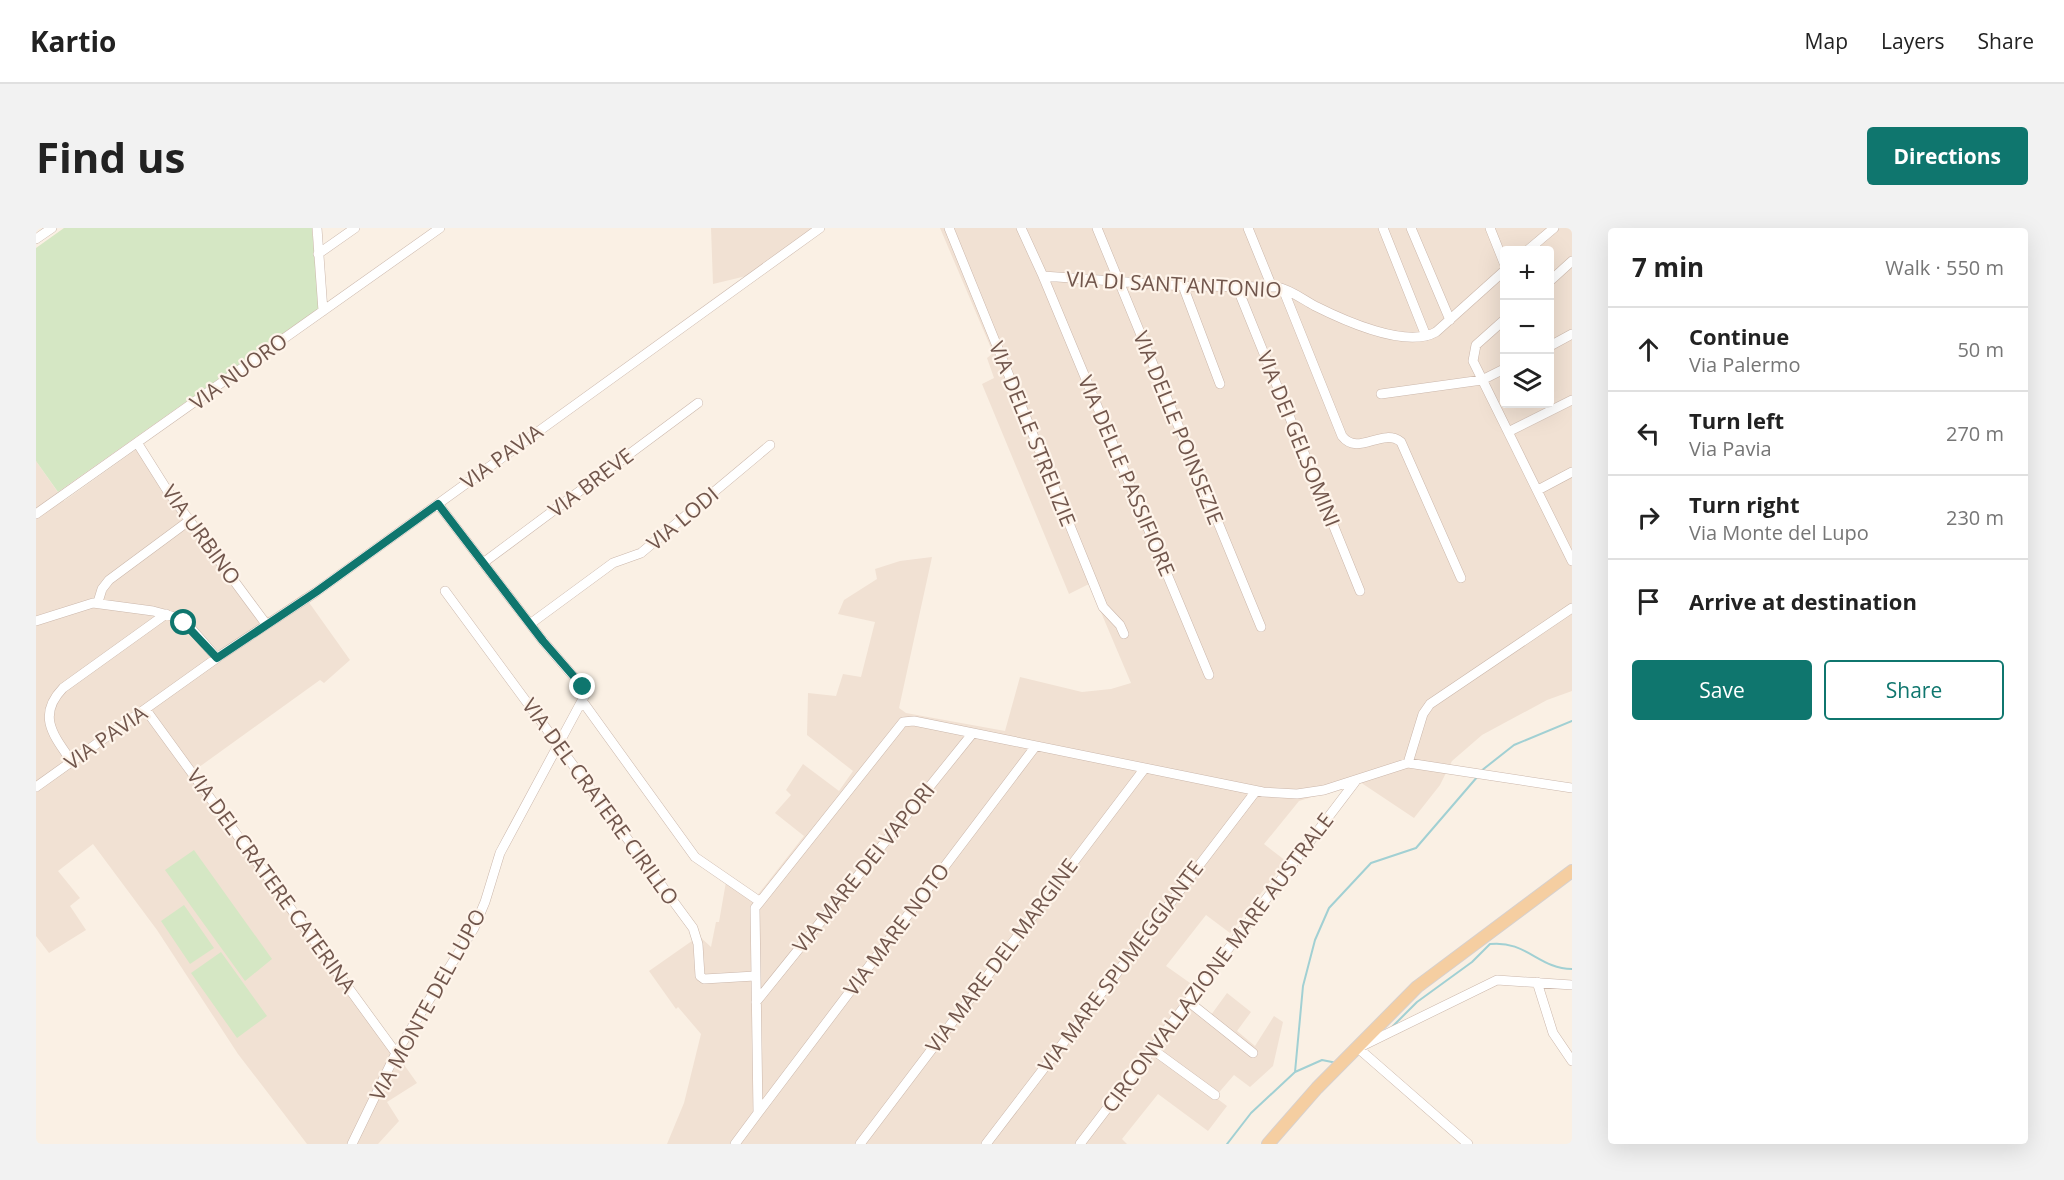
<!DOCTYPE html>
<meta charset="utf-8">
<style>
body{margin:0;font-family:"Open Sans",sans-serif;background:#f2f2f2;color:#222}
.controls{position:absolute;right:18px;top:18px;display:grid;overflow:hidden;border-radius:6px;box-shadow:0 6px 24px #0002}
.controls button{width:54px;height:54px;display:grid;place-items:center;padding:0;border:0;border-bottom:2px solid #e0e0e0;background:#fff;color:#222;font:30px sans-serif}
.stop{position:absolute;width:18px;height:18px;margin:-14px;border:4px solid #0f766e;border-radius:50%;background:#fff}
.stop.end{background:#0f766e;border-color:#fff;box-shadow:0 2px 6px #0008}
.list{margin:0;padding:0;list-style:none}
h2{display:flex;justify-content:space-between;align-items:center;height:78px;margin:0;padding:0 24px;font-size:26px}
h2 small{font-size:20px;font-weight:400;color:#767676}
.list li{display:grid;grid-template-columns:39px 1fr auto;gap:18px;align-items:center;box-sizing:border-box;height:84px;padding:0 24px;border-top:2px solid #e0e0e0}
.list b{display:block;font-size:22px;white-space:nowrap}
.list p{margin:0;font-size:20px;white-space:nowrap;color:#767676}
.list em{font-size:20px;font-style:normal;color:#767676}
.actions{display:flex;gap:12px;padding:18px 24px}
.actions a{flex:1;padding:14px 0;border:2px solid #0f766e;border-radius:6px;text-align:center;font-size:21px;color:#0f766e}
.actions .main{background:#0f766e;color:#fff}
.icon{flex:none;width:33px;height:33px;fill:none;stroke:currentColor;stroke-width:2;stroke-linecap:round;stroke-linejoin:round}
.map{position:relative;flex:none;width:1536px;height:916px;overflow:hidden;border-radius:6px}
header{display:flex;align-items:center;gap:36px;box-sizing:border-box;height:84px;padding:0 30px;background:#fff;border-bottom:2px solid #e0e0e0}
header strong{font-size:28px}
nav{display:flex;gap:33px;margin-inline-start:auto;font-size:21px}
.intro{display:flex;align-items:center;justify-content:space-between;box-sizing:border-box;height:144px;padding:0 36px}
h1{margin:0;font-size:42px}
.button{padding:15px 27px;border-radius:6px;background:#0f766e;color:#fff;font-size:21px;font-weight:700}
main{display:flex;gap:36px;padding:0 36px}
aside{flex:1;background:#fff;border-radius:6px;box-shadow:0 6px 24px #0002}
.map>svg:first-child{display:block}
.residential{fill:#f1e1d3;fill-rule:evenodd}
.green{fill:#d5e7c4}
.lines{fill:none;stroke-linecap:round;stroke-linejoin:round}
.stream{stroke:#a1d0d3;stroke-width:2}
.minor-casing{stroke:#cbb7ab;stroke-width:10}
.major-casing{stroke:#d7d0cd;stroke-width:14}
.minor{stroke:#fff;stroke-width:9}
.major{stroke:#f5cea1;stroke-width:12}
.route{stroke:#0f766e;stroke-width:8}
.labels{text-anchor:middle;stroke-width:4.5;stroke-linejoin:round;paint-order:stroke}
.street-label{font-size:21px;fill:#71564c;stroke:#fef4ea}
</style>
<header>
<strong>Kartio</strong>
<nav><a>Map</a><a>Layers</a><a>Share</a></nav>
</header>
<div class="intro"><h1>Find us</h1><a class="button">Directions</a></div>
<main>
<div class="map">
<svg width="1536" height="916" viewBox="0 0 1536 916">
<rect width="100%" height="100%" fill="#faf0e4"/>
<path class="residential" d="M675,0h114l-62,44 -50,12z
M904,0h632v463l-25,9 -65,35 -30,26 -12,24 -26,33 -54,-36 -61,19 -35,43 22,17 -56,72 -24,-18 -40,51 34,24 -8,10 19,15 16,-22 24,19 -14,19 18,15 19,-30 9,6 -10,44 -23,21 -16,-12 -19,22 12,9 -19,25 -50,-37 -36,45 5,5h-460l17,-41 17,-69 -23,-27 -2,2 -27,-38 50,-35 12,11 5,-25h3l8,-46 29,21 48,-61 -29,-23 16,-18 -5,-5 17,-26 36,27 14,-20 -46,-36 1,-42 28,3 7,-22 18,3 14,-55 -37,-8 6,-14 33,-21 -2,-10 25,-8 32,-4 -33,151 7,5 99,18 15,-54 62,15 29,-3 20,-6 -42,-99 -20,10 -87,-210 12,-6 -7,-20 5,-4 -1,-6zM1468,22h46v154h-46z
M105,218l123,170 7,1 32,-23 47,66 -26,23 -4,-3 -125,90 222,313 -30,19 12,19 -21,23h-71l-69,-90 -81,-124 -64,-86 -35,27 22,27 -10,8 16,24 -37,23 -13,-17v-475l28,40z"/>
<path class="green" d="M28,0h248l7,80 -261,184 -22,-31v-213z
M158,622l78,109 -27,22 -80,-111z
M148,677l30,43 -24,16 -29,-43z
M185,724l46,64 -30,22 -46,-65z"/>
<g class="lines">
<path class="stream" d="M1445,543l33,-26 58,-24
M1356,799l25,-25 55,-40 18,-18c36,-4 49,25 82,25
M1259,844l27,-12 15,3
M1191,916l24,-31 44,-41 8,-86 12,-46 14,-32 42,-45 45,-15 62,-72"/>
<defs>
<path id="minor" d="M281,0l6,83
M913,0l154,379 17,18 4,9
M985,0l22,48 140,10 94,1c14,3 25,12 38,19 28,14 91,43 121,26l68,-61
M1061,0l164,399
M1212,0l24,59
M1347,0l43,108
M1375,0l39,92
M1454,0l14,35
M0,11l16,-11
M1492,22l26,-22
M282,26l37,-26
M1007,48l166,399
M1514,53l22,-20
M1147,58l37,98
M1201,59l123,304
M1247,61l59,147c16,21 40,-9 59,6l60,136
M1468,92l-28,25 -3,16 99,200
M1514,118l22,-12
M1345,166l101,-14 22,-11
M1474,203l62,-31
M102,216l29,46 99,134
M1502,262l34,-18
M0,286l404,-286
M447,335l215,-160
M409,363l248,337 5,16 2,32 4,3 51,-3
M62,374l4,-13 7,-9 81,-60
M0,393l57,-18 60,8 19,5 17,10 28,32
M494,396l83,-61 28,-10 129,-108
M547,474l112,155 64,44
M110,482l250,343
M36,534c-18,-26 -36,-46 -9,-74l103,-74
M1372,535l15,-49 7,-10 142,-96
M0,559l185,-132 95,-63 504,-364
M1501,754l16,51 19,28
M720,774l216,-268
M1153,774l64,51
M1116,821l63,46
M722,885l277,-366
M316,916l44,-91 78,-125 11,-26 15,-49 85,-158 -4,-10 -38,-44 -105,-137
M699,916l23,-31 -3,-205 148,-186 11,-1 349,71 34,2 27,-4 84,-27 164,25
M824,916l285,-376
M950,916l270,-353
M1044,916l275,-362
M1432,916l-110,-96 139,-68 75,5"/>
<path id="major" d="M1232,916l49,-56 100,-101 155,-116"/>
</defs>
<use href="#minor" class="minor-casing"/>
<use href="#major" class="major-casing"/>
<use href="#minor" class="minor"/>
<use href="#major" class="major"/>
</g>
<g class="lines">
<path class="route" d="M148,395l33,35 99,-66 122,-88 105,137 40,46"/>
</g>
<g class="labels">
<g class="street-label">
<text transform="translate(1138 57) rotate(3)" y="7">VIA DI SANT'ANTONIO</text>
<text transform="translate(203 144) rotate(-36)" y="7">VIA NUORO</text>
<text transform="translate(1142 200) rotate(68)" y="7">VIA DELLE POINSEZIE</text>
<text transform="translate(996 206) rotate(68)" y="7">VIA DELLE STRELIZIE</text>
<text transform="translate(1262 211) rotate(68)" y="7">VIA DEI GELSOMINI</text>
<text transform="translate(466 229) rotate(-36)" y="7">VIA PAVIA</text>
<text transform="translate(1090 248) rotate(67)" y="7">VIA DELLE PASSIFIORE</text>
<text transform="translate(555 255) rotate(-37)" y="7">VIA BREVE</text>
<text transform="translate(647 291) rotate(-40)" y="7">VIA LODI</text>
<text transform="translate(165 307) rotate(54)" y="7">VIA URBINO</text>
<text transform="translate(70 510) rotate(-35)" y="7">VIA PAVIA</text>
<text transform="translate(564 574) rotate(54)" y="7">VIA DEL CRATERE CIRILLO</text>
<text transform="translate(828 640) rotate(-51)" y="7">VIA MARE DEI VAPORI</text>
<text transform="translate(235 653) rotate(54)" y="7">VIA DEL CRATERE CATERINA</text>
<text transform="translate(861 702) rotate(-53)" y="7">VIA MARE NOTO</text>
<text transform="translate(966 728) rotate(-53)" y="7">VIA MARE DEL MARGINE</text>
<text transform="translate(1182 735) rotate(-53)" y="7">CIRCONVALLAZIONE MARE AUSTRALE</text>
<text transform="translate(1085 739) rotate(-53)" y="7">VIA MARE SPUMEGGIANTE</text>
<text transform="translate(392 777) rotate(-61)" y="7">VIA MONTE DEL LUPO</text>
</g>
</g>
</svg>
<div class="controls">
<button>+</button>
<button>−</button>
<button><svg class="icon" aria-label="layers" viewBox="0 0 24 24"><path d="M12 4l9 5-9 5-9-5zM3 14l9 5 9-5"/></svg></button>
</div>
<div class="stop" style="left:148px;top:395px"></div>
<div class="stop end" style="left:547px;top:459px"></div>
</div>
<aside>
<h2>7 min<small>Walk · 550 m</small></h2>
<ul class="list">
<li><svg class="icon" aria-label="ahead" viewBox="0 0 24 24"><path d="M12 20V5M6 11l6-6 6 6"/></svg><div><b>Continue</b><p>Via Palermo</p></div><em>50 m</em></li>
<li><svg class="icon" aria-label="left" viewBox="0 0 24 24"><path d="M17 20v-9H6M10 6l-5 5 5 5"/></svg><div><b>Turn left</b><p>Via Pavia</p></div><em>270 m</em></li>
<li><svg class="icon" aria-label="right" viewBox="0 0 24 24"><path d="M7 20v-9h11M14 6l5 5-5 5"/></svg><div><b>Turn right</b><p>Via Monte del Lupo</p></div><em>230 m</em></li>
<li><svg class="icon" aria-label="arrive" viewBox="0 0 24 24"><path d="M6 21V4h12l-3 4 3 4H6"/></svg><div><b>Arrive at destination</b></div></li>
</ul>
<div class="actions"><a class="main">Save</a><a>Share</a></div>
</aside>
</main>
